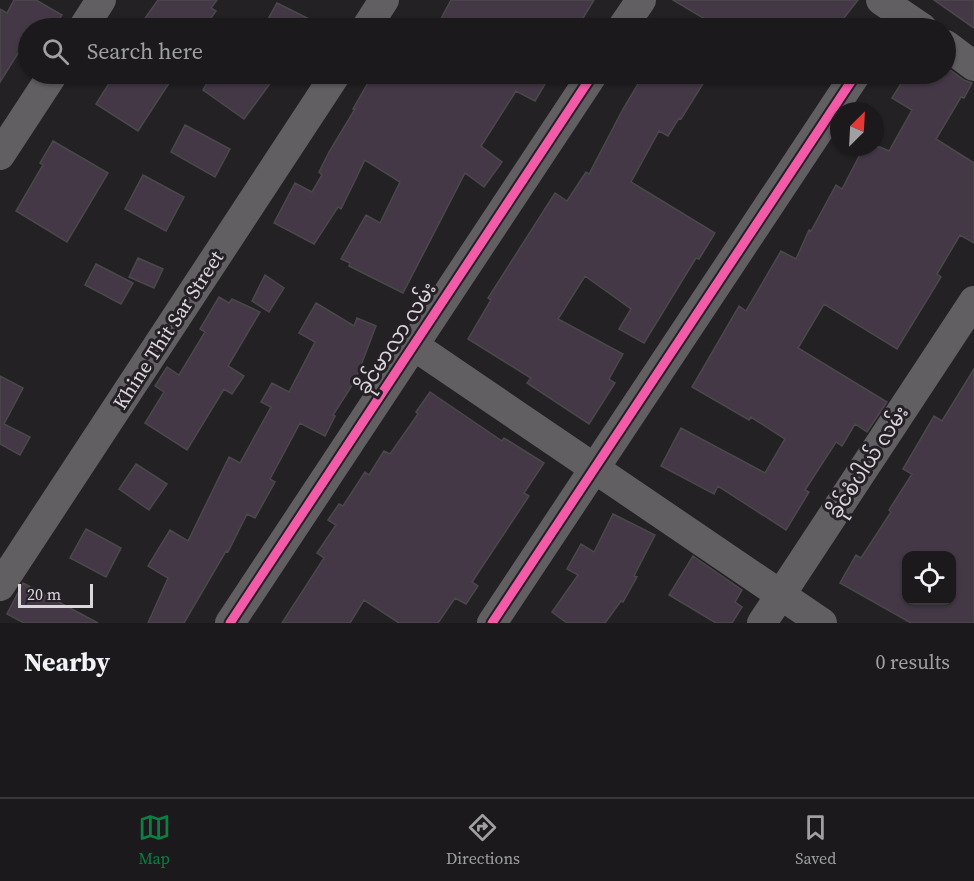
<!DOCTYPE html>
<meta charset="utf-8">
<style>
body{margin:0;font-family:"Source Serif 4","Noto Sans Myanmar",serif;background:#242225;color:#f1f3f6}
.controls{position:absolute;right:18px;bottom:18px;display:grid;overflow:hidden;border-radius:12px;box-shadow:0 2px 4px #0004}
.controls button{width:54px;height:54px;display:grid;place-items:center;padding:0;border:0;border-bottom:2px solid #39383b;background:#1b191c;color:#f1f3f6;font:30px sans-serif}
.compass{position:absolute;left:830px;top:102px;width:54px;height:54px;border-radius:50%;background:#1b191c;box-shadow:0 2px 4px #0004;rotate:24deg}
.scale{position:absolute;left:18px;bottom:15px;width:75px;box-sizing:border-box;padding-left:6px;border:3px solid #dad6da;border-top:0;font-size:16px;line-height:21px;white-space:nowrap;color:#dad6da;-webkit-text-stroke:4px #252026;paint-order:stroke}
.list{margin:0;padding:0;list-style:none}
h2{display:flex;justify-content:space-between;align-items:center;height:78px;margin:0;padding:0 24px;font-size:26px}
h2 small{font-size:20px;font-weight:400;color:#a0a0a3}
.icon{flex:none;width:33px;height:33px;fill:none;stroke:currentColor;stroke-width:2;stroke-linecap:round;stroke-linejoin:round}
.map{position:relative;flex:none;width:974px;height:623px;overflow:hidden}
.search{position:absolute;background:#1b191c;box-shadow:0 2px 4px #0004;left:18px;right:18px;top:18px;height:66px;display:flex;align-items:center;gap:15px;box-sizing:border-box;padding:0 21px;border-radius:33px;color:#a0a0a3;font-size:22px}
.sheet{height:174px;background:#1b191c}
nav{display:flex;justify-content:space-around;align-items:center;box-sizing:border-box;height:84px;border-top:2px solid #39383b;background:#1b191c;font-size:16px;color:#a0a0a3}
nav a{display:grid;justify-items:center;gap:3px}
nav .on{color:#0b8043}
.map>svg:first-child{display:block}
.building{fill:#443846;stroke:#4a484b;stroke-width:1.5;fill-rule:evenodd}
.lines{fill:none;stroke-linecap:round;stroke-linejoin:round}
.minor{stroke:#615f62;stroke-width:30}
.cycleway-casing{stroke:#252026;stroke-width:13}
.cycleway{stroke:#f35aa7;stroke-width:9}
.labels{text-anchor:middle;stroke-width:6;stroke-linejoin:round;paint-order:stroke}
.street-label{font-size:20px;fill:#dad6da;stroke:#252026}
</style>
<div class="map">
<svg width="974" height="623" viewBox="0 0 974 623">
<rect width="100%" height="100%" fill="#242125"/>
<path class="building" d="M14,0h22l26,15 -8,13h-26v27l-8,-5 -20,32v-73l7,4z
M158,0h59l-6,8 5,3 -12,17h-66z
M451,0h143l-17,28h-141z
M673,0h185l-22,28h-116z
M934,0h40v28z
M277,3l50,25h-64z
M945,66l19,14 8,3 -8,15 -3,-1 -25,42 38,24v80l-14,-8 -23,39 4,3 -44,72 -73,-45 -26,44 89,54 -20,30 -12,-8 -13,22 -6,-4 -31,48 4,2 -23,38 -68,-44 -4,8 -53,-28 20,-38 84,45 20,-34 -34,-22 -2,3 -57,-33 47,-81 7,5 35,-60 15,8 13,-29 2,1 25,-46 6,4 22,-42h16l9,4 23,-41 -20,-12 15,-24h38z
M115,74h60l-37,57 -42,-27z
M212,74h65l-33,45 -41,-29z
M373,74h153l19,10 -10,17 -19,-10 -35,55 21,16 -18,25 -19,-14 -62,120 -54,-27 1,-3 -9,-4 25,-44 14,8 20,-41 -35,-22 -24,49 -3,-2 -24,37 -40,-21 21,-40 17,9 10,-17 -3,-3 10,-20 26,-43h-2z
M644,74h65l-28,45 -2,-1 -11,18 -9,-5 -28,51 84,51 -16,26 -3,-1 -52,85 -25,-14 12,-20 -46,-33 -27,43 65,35 -14,25 6,4 -26,41 -62,-41 4,-5 -63,-39 23,-39 -3,-2 67,-105 12,8 19,-29 3,2 34,-65z
M185,125l45,24 -15,28 -44,-25z
M53,141l55,32 -41,69 -51,-31 27,-46 -3,-2z
M143,175l41,22 -18,34 -41,-22z
M138,258l25,11 -9,19 -25,-11z
M96,264l37,19 -12,21 -36,-19z
M265,275l19,13 -15,24 -17,-11z
M219,297l10,6 3,-4 28,13 -32,54 16,10 -12,18 -8,-5 -37,61 -42,-27 19,-31 -9,-6 12,-19 12,8 26,-43 -5,-3z
M316,303l38,23 3,-8 19,8 -21,55 -22,34 2,1 -10,20 -25,-13 -30,56 5,3 -20,36 -8,-4 -19,38 -2,-1 -42,72h-36l20,-45 -20,-12 22,-36 18,11 41,-84 11,6 31,-56 -10,-5 11,-19 17,9 26,-50 -16,-9z
M974,369v254h-63l-71,-40 16,-28 5,3 30,-46 -2,-2 23,-36 -9,-5 31,-53 8,5zM906,555h45v45h-45z
M0,376l23,12 -19,36 26,13 -10,18 -20,-11z
M430,392l72,49 2,-3 40,25 -20,30 5,3 -57,86 6,4 -12,18 -11,-6 -17,25h-39l-35,-23 -14,23h-68l42,-65 -7,-5 19,-28 -8,-5 11,-16 4,2 22,-34 4,3 15,-24 6,3 28,-40 -2,-2z
M136,464l31,20 -18,26 -30,-21z
M613,514l42,21 -21,41 3,1 -14,25 -2,-1 -16,22h-38l-15,-11 26,-37 -11,-6 14,-25 13,8z
M86,529l35,19 -15,29 -36,-19z
M693,556l49,34 -7,12 7,5 -10,16h-16l-47,-28z
M23,583l75,40h-74l-17,-9z"/>
<g class="lines">
<path class="minor" d="M881,0l41,28
M83,28l18,-28
M366,28l18,-28
M622,28l19,-28
M946,45l28,21
M0,155l53,-81
M413,345l409,278
M0,586l336,-512
M230,623l363,-549
M492,623l364,-549
M762,623l212,-322"/>
<defs>
<path id="cycleway" d="M230,623l363,-549
M492,623l364,-549"/>
</defs>
<use href="#cycleway" class="cycleway-casing"/>
<use href="#cycleway" class="cycleway"/>
</g>
<g class="labels">
<g class="street-label">
<text transform="translate(168 330) rotate(-57)" y="7">Khine Thit Sar Street</text>
<text transform="translate(396 338) rotate(-57)" y="7">ခိုင်မာလာ လမ်း</text>
<text transform="translate(868 462) rotate(-57)" y="7">ခိုင်စံပါယ် လမ်း</text>
</g>
</g>
</svg>
<div class="controls">
<button><svg class="icon" aria-label="locate" viewBox="0 0 24 24"><circle cx="12" cy="12" r="6"/><path d="M12 2v4M12 18v4M2 12h4M18 12h4"/></svg></button>
</div>
<svg class="compass" viewBox="-18 -18 36 36"><path d="M0-13l5 13h-10z" fill="#e53935"/><path d="M0 13l5-13h-10z" fill="#a0a0a3"/></svg>
<div class="scale">20 m</div>
<div class="search"><svg class="icon" aria-label="search" viewBox="0 0 24 24"><circle cx="10" cy="10" r="6"/><path d="M15 15l6 6"/></svg>Search here</div>
</div>
<section class="sheet">
<h2>Nearby<small>0 results</small></h2>
<ul class="list">
</ul>
</section>
<nav>
<a class="on"><svg class="icon" aria-label="map" viewBox="0 0 24 24"><path d="M3 6l6-2 6 2 6-2v14l-6 2-6-2-6 2zM9 4v14M15 6v14"/></svg>Map</a>
<a><svg class="icon" aria-label="directions" viewBox="0 0 24 24"><path d="M12 3l9 9-9 9-9-9zM9 14v-3h6M13 9l2 2-2 2"/></svg>Directions</a>
<a><svg class="icon" aria-label="saved" viewBox="0 0 24 24"><path d="M7 4h10v16l-5-4-5 4z"/></svg>Saved</a>
</nav>
